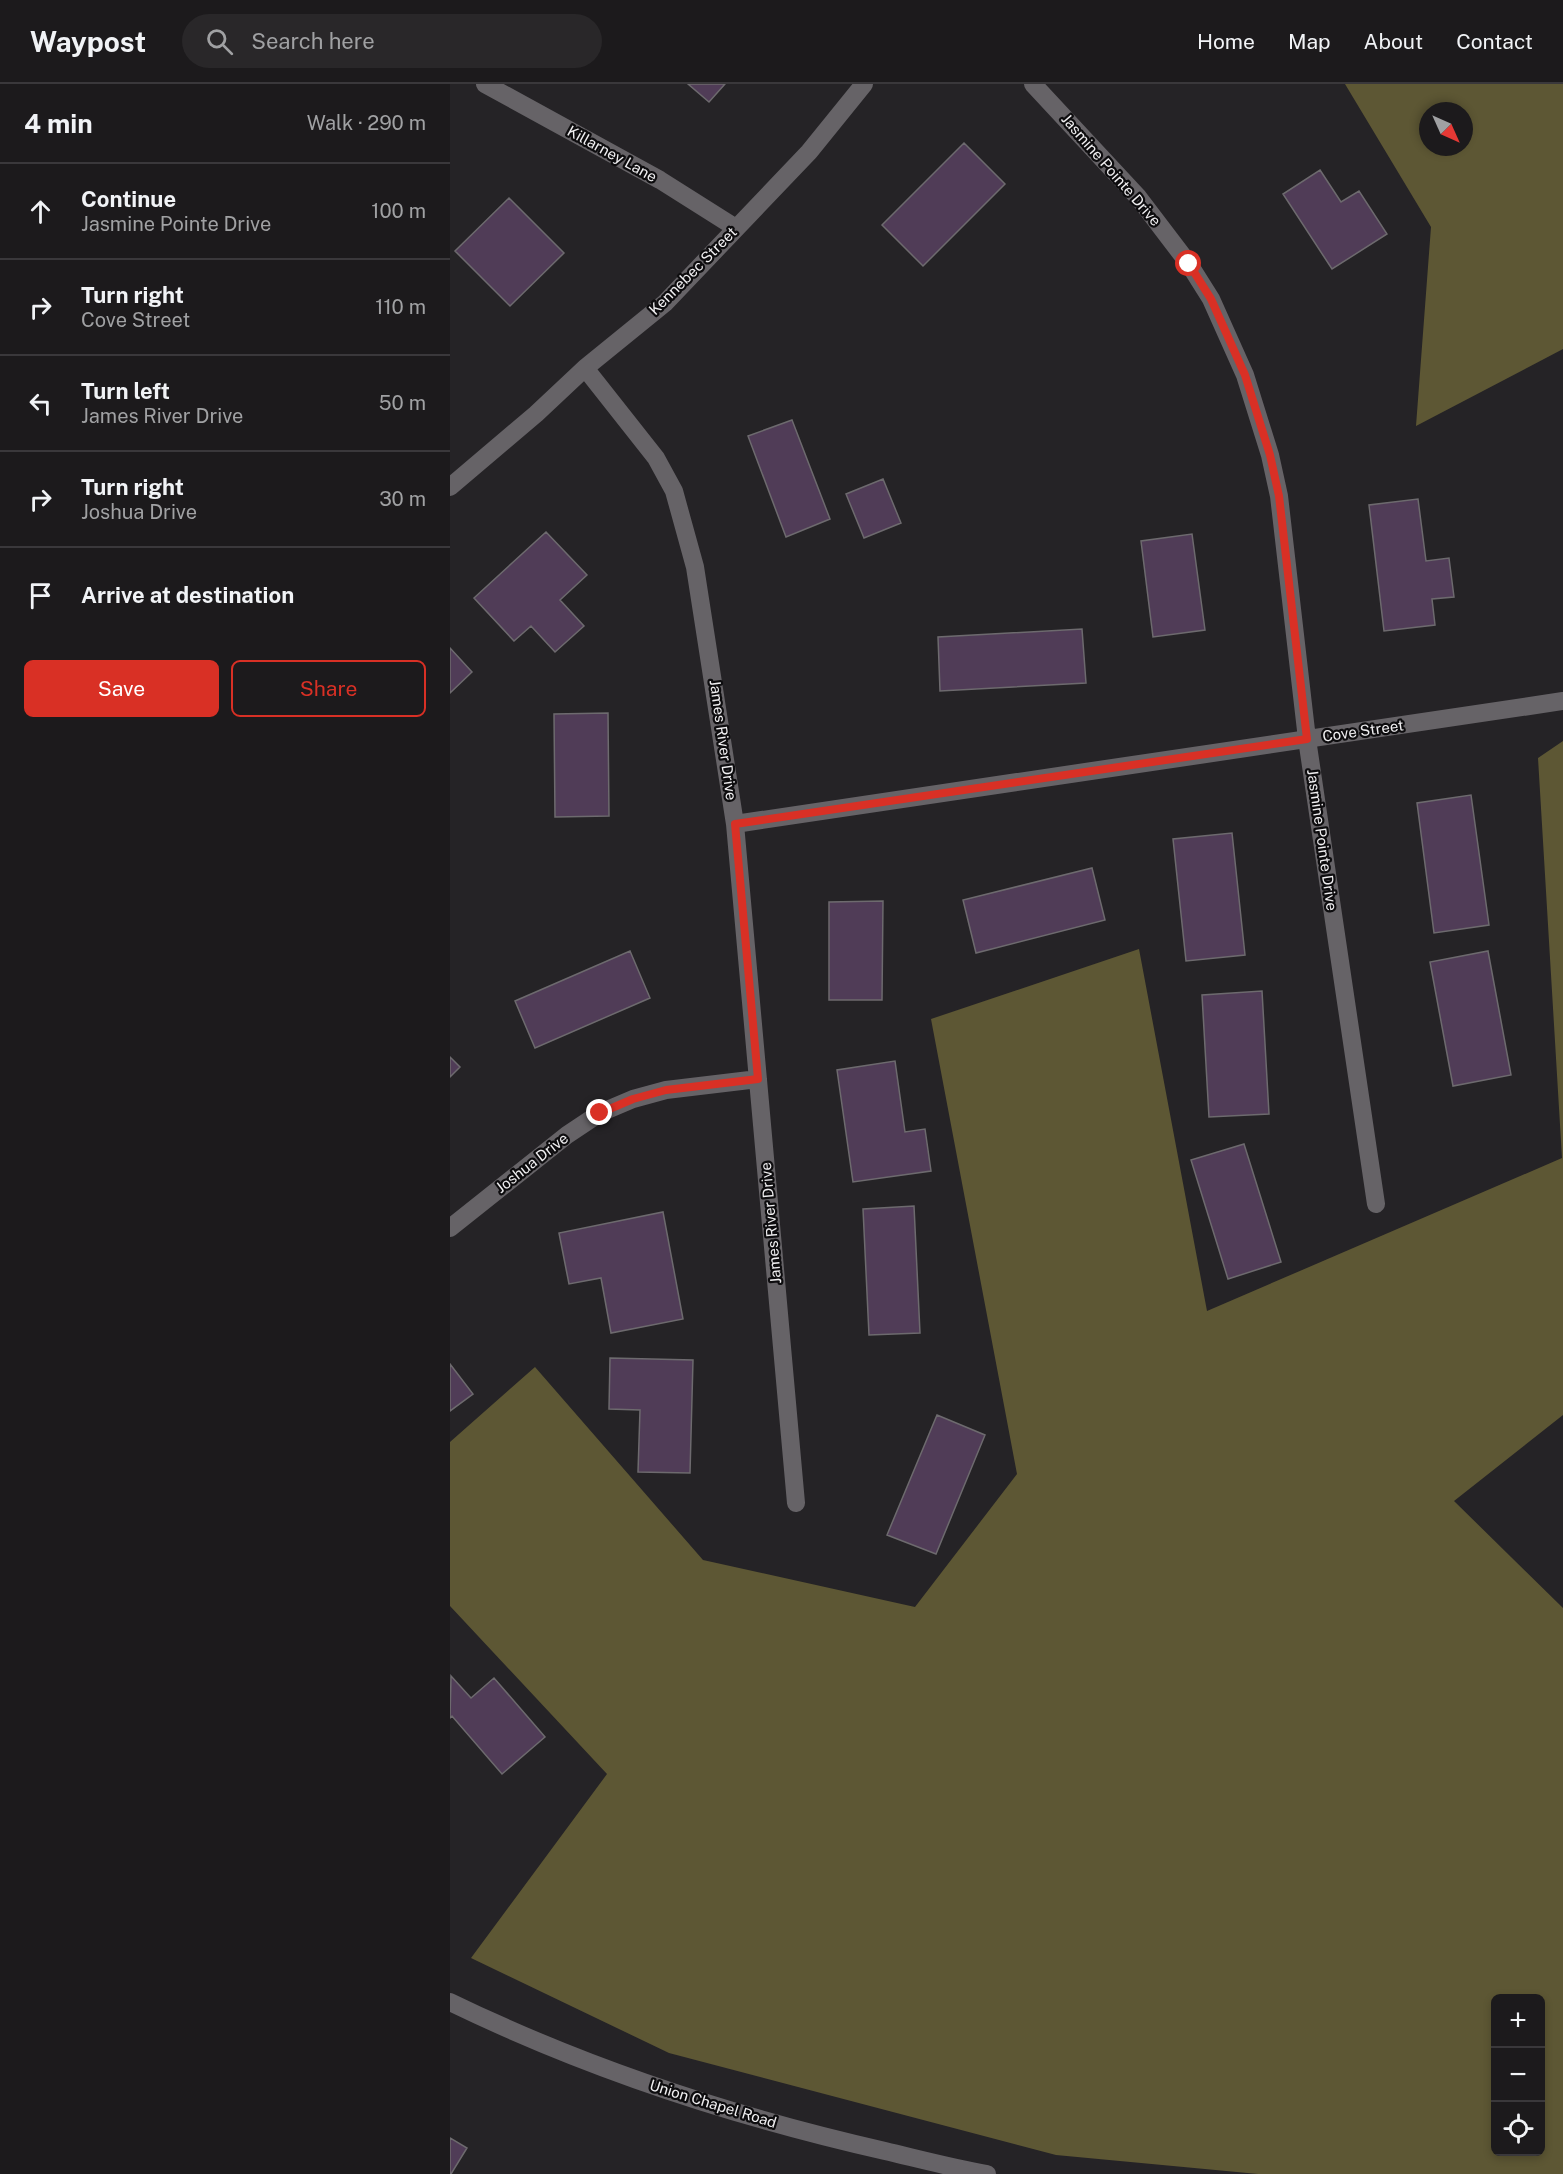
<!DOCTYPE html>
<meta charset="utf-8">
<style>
body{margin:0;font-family:"Public Sans",sans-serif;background:#292729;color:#f1f3f6}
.controls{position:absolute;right:18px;bottom:18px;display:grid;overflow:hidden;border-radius:9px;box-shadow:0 3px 9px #0003}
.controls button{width:54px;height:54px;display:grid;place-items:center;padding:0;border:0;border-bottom:2px solid #3a383b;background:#1c1a1c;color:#f1f3f6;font:30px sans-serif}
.compass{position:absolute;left:969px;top:18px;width:54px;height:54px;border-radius:50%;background:#1c1a1c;box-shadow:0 3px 9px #0003;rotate:135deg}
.stop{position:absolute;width:18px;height:18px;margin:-14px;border:4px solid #d93025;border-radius:50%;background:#fff}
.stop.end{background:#d93025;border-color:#fff;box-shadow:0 2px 6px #0008}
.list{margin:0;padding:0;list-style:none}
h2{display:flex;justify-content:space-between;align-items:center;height:78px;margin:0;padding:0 24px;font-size:26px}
h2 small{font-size:20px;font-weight:400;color:#a0a1a3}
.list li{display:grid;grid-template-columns:39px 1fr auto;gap:18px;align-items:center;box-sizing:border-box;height:96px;padding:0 24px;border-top:2px solid #3a383b}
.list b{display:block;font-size:22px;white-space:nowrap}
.list p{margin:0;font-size:20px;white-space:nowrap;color:#a0a1a3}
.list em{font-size:20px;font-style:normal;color:#a0a1a3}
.actions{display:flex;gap:12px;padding:18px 24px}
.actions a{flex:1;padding:14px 0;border:2px solid #d93025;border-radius:9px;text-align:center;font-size:21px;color:#d93025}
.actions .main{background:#d93025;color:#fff}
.icon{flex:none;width:33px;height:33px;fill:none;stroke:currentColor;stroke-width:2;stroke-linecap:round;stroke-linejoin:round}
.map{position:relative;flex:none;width:1113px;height:2090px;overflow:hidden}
header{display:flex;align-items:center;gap:36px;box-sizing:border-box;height:84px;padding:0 30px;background:#1c1a1c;border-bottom:2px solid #3a383b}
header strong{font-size:28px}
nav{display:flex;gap:33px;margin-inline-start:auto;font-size:21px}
.search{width:420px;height:54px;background:#292729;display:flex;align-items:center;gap:15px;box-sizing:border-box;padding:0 21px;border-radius:33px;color:#a0a1a3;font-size:22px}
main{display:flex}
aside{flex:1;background:#1c1a1c}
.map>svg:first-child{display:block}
.forest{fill:#5d5734;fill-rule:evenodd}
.building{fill:#503c57;stroke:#6d6a6e;stroke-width:1.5}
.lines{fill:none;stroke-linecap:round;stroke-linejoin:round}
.street{stroke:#666367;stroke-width:18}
.secondary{stroke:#666367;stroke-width:18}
.route{stroke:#d93025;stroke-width:8}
.labels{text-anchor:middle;stroke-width:4.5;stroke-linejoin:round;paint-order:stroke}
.street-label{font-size:15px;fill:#f0eff1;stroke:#0d0c0e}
</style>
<header>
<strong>Waypost</strong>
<div class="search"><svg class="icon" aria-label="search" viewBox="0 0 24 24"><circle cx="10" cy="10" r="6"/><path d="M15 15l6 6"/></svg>Search here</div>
<nav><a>Home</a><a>Map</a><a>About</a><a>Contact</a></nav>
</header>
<main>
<aside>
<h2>4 min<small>Walk · 290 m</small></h2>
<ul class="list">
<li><svg class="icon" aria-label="ahead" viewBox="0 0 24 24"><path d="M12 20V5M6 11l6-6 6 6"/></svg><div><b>Continue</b><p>Jasmine Pointe Drive</p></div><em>100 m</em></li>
<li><svg class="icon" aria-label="right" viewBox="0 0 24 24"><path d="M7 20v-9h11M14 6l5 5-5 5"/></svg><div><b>Turn right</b><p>Cove Street</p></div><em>110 m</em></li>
<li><svg class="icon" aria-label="left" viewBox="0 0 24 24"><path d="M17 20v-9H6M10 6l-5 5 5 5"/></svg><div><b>Turn left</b><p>James River Drive</p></div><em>50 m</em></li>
<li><svg class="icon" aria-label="right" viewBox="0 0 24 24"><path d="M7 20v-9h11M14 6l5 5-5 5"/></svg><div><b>Turn right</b><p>Joshua Drive</p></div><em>30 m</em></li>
<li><svg class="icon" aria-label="arrive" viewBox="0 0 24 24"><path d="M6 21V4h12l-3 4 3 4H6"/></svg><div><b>Arrive at destination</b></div></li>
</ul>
<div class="actions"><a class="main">Save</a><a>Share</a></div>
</aside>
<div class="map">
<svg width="1113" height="2090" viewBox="0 0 1113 2090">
<rect width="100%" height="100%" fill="#252326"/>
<path class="forest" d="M895,0h218v265l-147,77 15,-199zM978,27h36v36h-36z
M1113,657v674l-109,86 109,107v566h-305l-202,-19 -387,-102 -198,-95 136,-184 -157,-168v-164l85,-75 168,193 212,47 102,-133 -86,-455 208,-70 68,362 355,-153 -24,-400zM1046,1914h44v154h-44z"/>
<path class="building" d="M238,0h37l-16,18z
M514,59l41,41 -82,82 -41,-41z
M870,86l21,32 18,-11 28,43 -55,35 -49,-75z
M59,114l55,55 -54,53 -55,-55z
M342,336l38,99 -44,18 -38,-101z
M433,395l18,44 -37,15 -18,-44z
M968,415l8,62 23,-3 5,39 -22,2 3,26 -51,6 -15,-126z
M96,448l41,43 -27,25 24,26 -29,26 -24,-26 -17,15 -40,-43z
M742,450l13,96 -52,7 -12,-96z
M632,545l4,54 -146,8 -2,-54z
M0,564l22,24 -22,21z
M158,629l1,103 -54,1 -1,-103z
M1021,711l18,130 -55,8 -17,-130z
M782,749l13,122 -59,6 -13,-122z
M642,784l13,52 -129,33 -13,-53z
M433,817l-1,99h-53v-98z
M180,867l20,47 -115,50 -20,-47z
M1038,867l23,124 -58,11 -23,-124z
M812,907l7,123 -60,3 -7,-122z
M0,973l10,10 -10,10z
M445,977l10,71 20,-3 6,42 -78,11 -16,-112z
M794,1060l37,118 -53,17 -37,-119z
M464,1122l6,127 -51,2 -6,-126z
M213,1128l20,107 -72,14 -10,-55 -32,6 -10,-51z
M160,1274l83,2 -3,113 -52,-1 2,-62 -31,-1z
M0,1280l23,30 -23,17z
M487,1331l48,20 -49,119 -49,-19z
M1,1592l20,22 23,-20 51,59 -43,37 -50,-58 -2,2z
M0,2054l17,10 -16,26h-1z"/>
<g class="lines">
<path class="street" d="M35,0l175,96 76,48
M583,0l105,113 51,67 22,35 34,76 25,80 9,41 28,243 69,465
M135,284l71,90 18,33 21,76 40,257 61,679
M0,403l86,-73 49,-46 80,-65 144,-151 55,-68
M285,740l828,-123
M0,1144l117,-93 33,-22 33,-14 33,-9 92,-11"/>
<path class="secondary" d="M0,1918c138,67 285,115 435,149 34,8 68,17 102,23"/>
</g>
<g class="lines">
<path class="route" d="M150,1029l33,-14 33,-9 92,-11 -23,-255 572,-85 -28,-243 -9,-41 -25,-80 -34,-76 -22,-35"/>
</g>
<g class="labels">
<g class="street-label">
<text transform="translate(162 70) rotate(29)" y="5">Killarney Lane</text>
<text transform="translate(661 86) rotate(49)" y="5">Jasmine Pointe Drive</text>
<text transform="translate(243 187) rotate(-45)" y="5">Kennebec Street</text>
<text transform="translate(913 647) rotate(-8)" y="5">Cove Street</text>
<text transform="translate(273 656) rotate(82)" y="5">James River Drive</text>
<text transform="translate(872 756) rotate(82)" y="5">Jasmine Pointe Drive</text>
<text transform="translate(82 1079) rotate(-38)" y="5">Joshua Drive</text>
<text transform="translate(321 1139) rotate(-95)" y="5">James River Drive</text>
<text transform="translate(263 2020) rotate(17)" y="5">Union Chapel Road</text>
</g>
</g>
</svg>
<div class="controls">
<button>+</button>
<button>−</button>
<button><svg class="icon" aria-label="locate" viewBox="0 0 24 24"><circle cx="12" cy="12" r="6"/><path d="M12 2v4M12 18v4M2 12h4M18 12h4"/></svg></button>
</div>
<svg class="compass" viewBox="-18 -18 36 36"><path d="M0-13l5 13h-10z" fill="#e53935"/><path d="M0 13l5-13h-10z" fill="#a0a1a3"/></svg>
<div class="stop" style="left:739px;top:180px"></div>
<div class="stop end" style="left:150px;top:1029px"></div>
</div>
</main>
